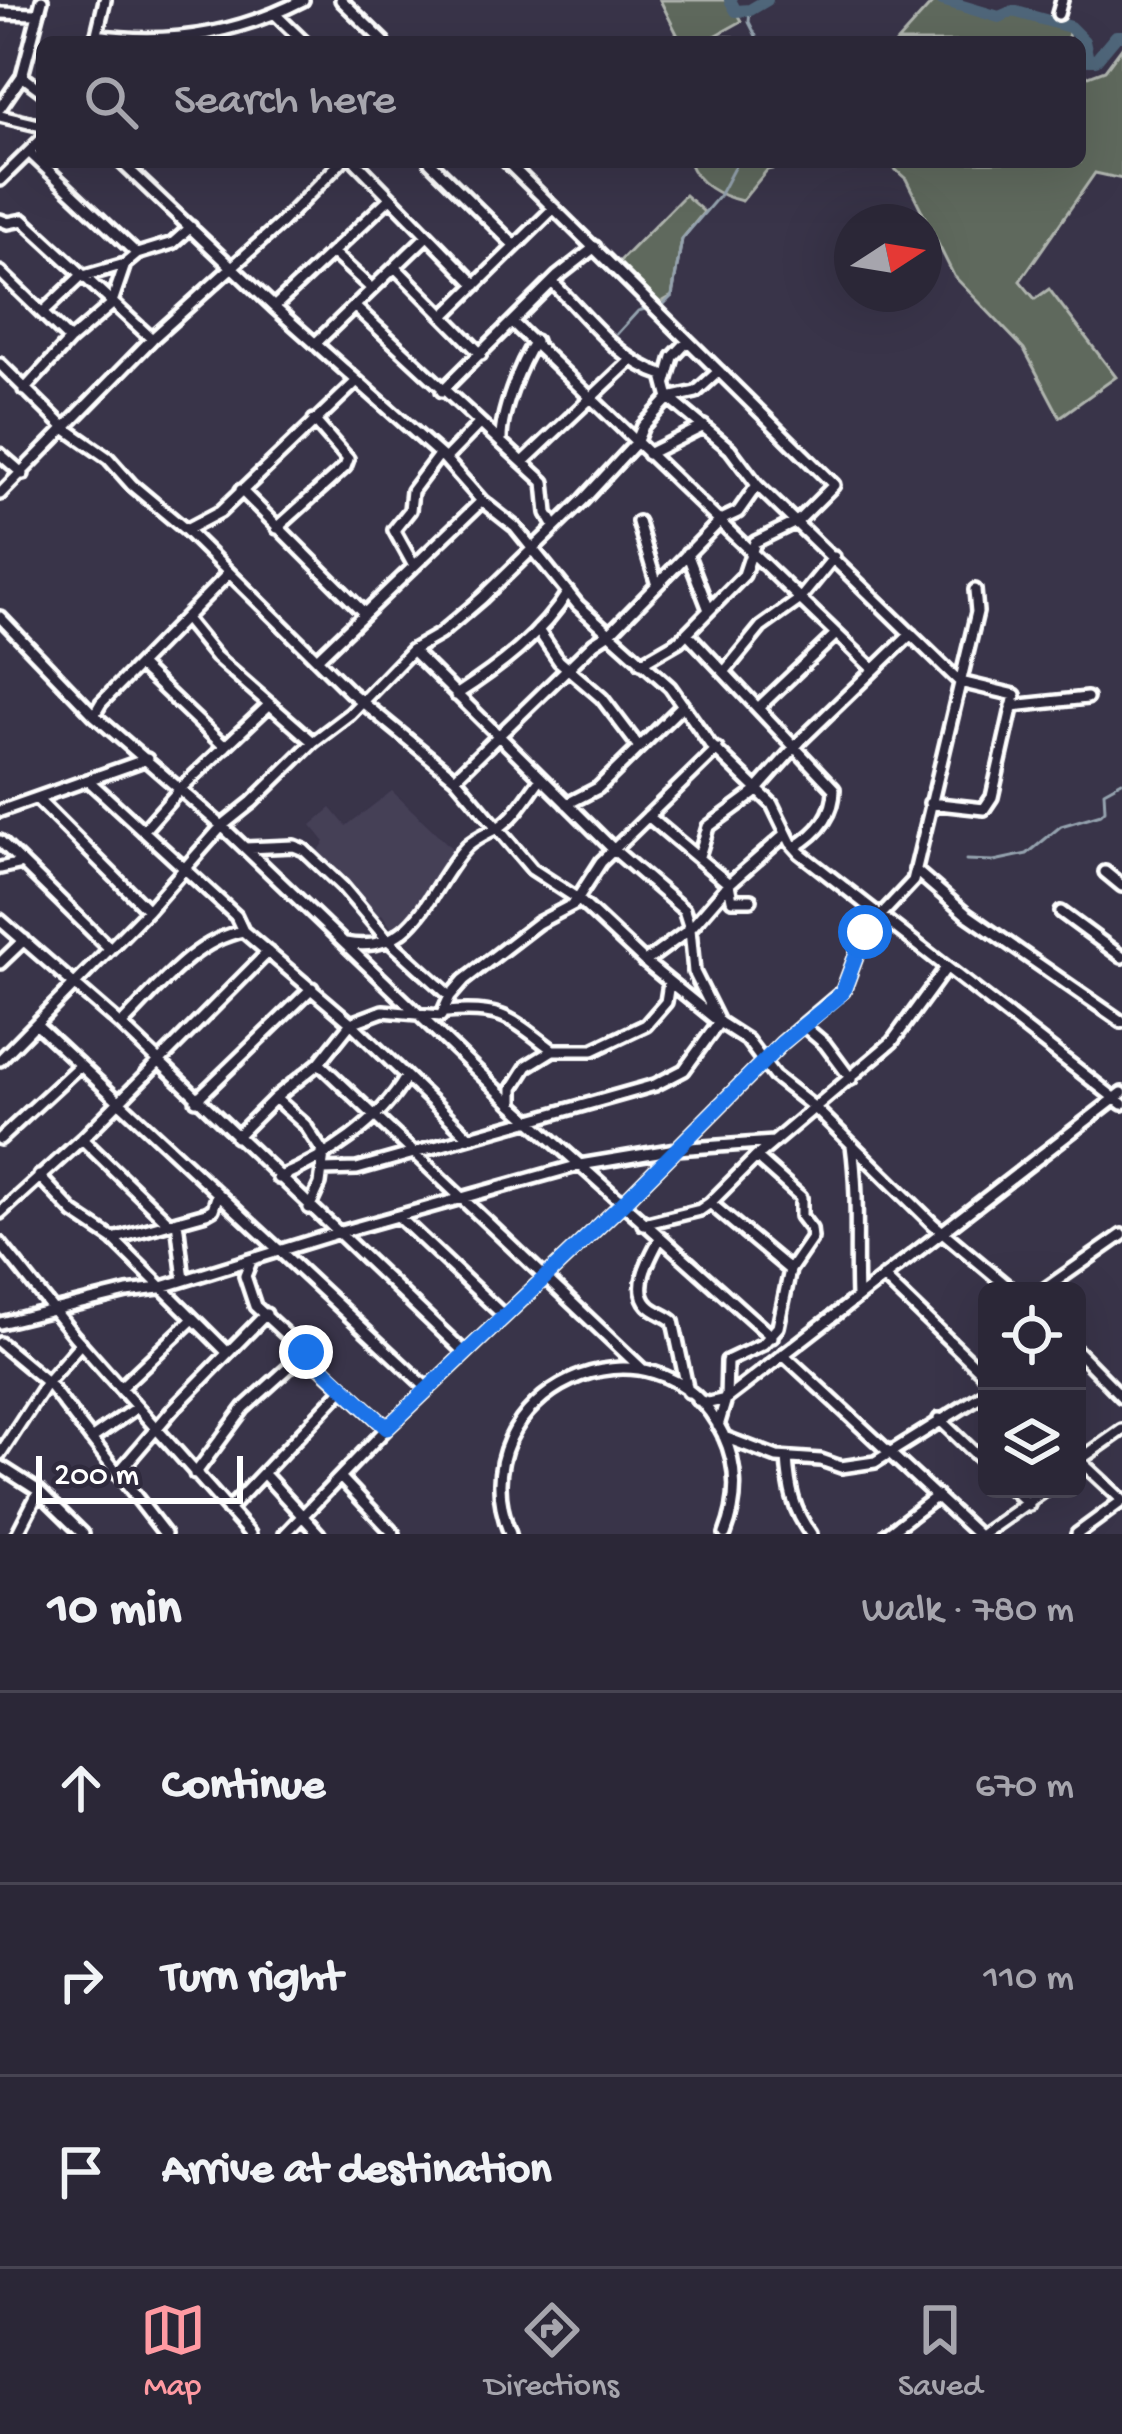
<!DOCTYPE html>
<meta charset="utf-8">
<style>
body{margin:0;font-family:"Gochi Hand",sans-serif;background:#332f3f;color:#f1f3f6}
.controls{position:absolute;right:36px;bottom:36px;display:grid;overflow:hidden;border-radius:18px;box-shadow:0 12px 48px #0002}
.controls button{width:108px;height:108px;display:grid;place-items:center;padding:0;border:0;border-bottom:3px solid #474452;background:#2b2737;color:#f1f3f6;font:60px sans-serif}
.compass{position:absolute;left:834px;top:204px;width:108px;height:108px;border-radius:50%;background:#2b2737;box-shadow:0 12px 48px #0002;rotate:78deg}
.scale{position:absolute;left:36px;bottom:30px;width:207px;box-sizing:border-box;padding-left:12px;border:6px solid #fff;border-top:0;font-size:33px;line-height:42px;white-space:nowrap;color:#fff;-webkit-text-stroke:9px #2f2a3d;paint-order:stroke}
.stop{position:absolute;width:36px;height:36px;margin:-27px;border:9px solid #1a73e8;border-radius:50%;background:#fff}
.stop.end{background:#1a73e8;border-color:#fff;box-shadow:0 3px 12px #0008}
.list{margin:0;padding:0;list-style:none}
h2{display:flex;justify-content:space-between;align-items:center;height:156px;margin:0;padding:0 48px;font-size:51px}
h2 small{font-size:39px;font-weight:400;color:#a6a5ad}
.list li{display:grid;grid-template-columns:78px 1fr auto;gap:36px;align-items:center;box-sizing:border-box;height:192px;padding:0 48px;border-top:3px solid #474452}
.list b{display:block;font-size:45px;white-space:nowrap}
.list em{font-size:39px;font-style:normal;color:#a6a5ad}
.icon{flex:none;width:66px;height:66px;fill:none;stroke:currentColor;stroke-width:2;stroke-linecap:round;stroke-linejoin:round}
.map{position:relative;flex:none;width:1122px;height:1534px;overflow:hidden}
.search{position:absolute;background:#2b2737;box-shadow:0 12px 48px #0002;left:36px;right:36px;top:36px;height:132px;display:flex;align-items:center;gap:30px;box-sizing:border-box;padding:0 42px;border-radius:18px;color:#a6a5ad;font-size:45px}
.sheet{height:732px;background:#2b2737}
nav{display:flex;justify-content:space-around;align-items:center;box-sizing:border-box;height:168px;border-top:3px solid #474452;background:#2b2737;font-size:33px;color:#a6a5ad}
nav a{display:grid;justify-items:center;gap:6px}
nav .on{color:#ff9aa2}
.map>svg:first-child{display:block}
.built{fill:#453f57}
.green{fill:#5f695d;stroke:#afb4ae;stroke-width:3}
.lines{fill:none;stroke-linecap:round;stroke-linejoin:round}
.stream{stroke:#95a3af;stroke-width:3}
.river{stroke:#4f667a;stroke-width:12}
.minor-casing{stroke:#fff;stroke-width:18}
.minor{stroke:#2f2a3d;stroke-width:9}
.route{stroke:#1a73e8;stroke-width:15}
</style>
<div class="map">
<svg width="1122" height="1534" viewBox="0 0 1122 1534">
<rect width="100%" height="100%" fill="#393449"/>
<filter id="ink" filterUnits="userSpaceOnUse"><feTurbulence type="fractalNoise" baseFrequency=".00833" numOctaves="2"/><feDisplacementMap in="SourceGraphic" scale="24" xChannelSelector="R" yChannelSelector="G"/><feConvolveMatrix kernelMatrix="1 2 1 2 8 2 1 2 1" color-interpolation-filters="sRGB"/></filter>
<g filter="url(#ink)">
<path class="built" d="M392,791l67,64 -48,64 -17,13 -12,-18 -7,5 -60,-64 10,-13 -14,-17 20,-17 15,18z"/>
<path class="green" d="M660,0h70l12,21 -27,15 19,1 3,5h-56z
M935,0l64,17 14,-6 57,16 -3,15h-170z
M1122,47v132l-27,-6 -75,108 15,18 14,-10 67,88 -56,40 -36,-68 -70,-73 -48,-97 -19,-17h193v-90l9,4 16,-6z
M689,162h115l-37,8 -25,31c-22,-5 -45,-17 -53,-39z
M685,195l19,17 -22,27 -10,57 -19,11 -40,-39z"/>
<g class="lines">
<path class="stream" d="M750,10l-1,12 10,20
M617,334l21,-23 26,-7 8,-8 10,-57 37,-43 18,-34
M966,860l28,1 33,-7 34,-28 40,-12 4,-4 -1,-19 18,-10"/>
<path class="river" d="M730,0l6,11 14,-1 17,-10
M942,0l57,17 14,-6 57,16 14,14 4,19h8l20,-24h6"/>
<defs>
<path id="minor" d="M341,0l43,42
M0,13l36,1
M275,14l29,28
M1058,14l4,-14
M96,35c74,11 141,-1 207,-35
M95,42l10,-42
M22,76l20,15
M0,108l22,-32 20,-76
M0,116l42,10
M30,153l107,101
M121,162l153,145 171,152 37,42 33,26 63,78 92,82 40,57 62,60 19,39 9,10 322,251
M356,162l120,123
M430,162l85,84
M507,162l327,323 -36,36 -43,21 -11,33 -65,66 -38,22
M0,180l42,-41
M0,220l8,3 15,-3 129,119
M333,253l39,36
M395,267l86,87
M0,272l70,68
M554,284c33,33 65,77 109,91l6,23 61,51 27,36 203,197 55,13 -23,102 -8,12 -54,-6
M354,306l190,176 3,31 8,14
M274,307l115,-108
M42,313l38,-36 45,-13
M445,315l108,-106
M513,323l360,346
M315,344l112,-108
M0,364l65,64 43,30 24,27 54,45 164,162 105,86 77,91 46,30 67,63 74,60 28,18 27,36 41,32 118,116 80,67
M666,382l7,-25 15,-16
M24,390l46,-50 41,-35 14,-41 12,-10 36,-11 18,-16
M442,391l116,-115 37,-29
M501,442c-1,-27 19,-79 34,-101
M0,454l23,20
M648,454l56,-28
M445,459l35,-36
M523,462l107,-101
M241,490l122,122
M0,494l152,-155 128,-115 61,-62
M638,522l18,60
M277,528l68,-61 3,-8 -34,-39
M186,530l34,-18 137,-131
M687,553l22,57
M414,566l-20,-36 16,-20 2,-19 27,-36
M0,617l94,98 128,111 291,279 259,232
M186,620l30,37 97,85
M538,630l21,31 43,37 37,49
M687,633l147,156c0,27 -17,45 -39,58
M318,658l164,-157
M141,667l84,80
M725,671l36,-44 38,-27 35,-43
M456,695c42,-27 86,-60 112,-103
M1012,706l75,-8
M758,708l78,-74
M94,715l7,-12 128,-130
M455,778l139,-135 17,-11 110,-112 17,-8 19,-27
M89,781l147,135 7,15 108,92 117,113
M37,799l111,111
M567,804l31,-16 85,-83
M0,811l147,-52
M648,816l81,68 3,16h19
M143,831l37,-42 90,-85
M0,841l109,107
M245,848l49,-2 10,4 38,36 44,52 64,58
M699,856l9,-29 45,-33 49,-55 109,-105
M0,868l22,-5
M915,870l51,44 156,108
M1105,872l17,14
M1061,912l61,45
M0,920l121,105 344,328
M345,943c73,14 84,-58 122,-97 10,-9 21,-13 32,-19 17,-10 30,-34 42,-49
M645,962l45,-33 39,-45 57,-50
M0,963l24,-23
M446,1012c57,-5 64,6 107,38
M36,1024l392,365
M121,1025c35,-34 71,-84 122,-94
M805,1027l20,17 26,35
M0,1060l148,-150 74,-84 30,-24 61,-60 37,-28 62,-64 28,-16 42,-36 101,-98 53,-57 7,-17 26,-28 27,-6 23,-21
M319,1063l323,306
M275,1098l30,27 19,29 -4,30 -11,24
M196,1100l116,-112
M513,1105v-17l14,-22 26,-16h40l53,-25 20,-23 3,-19
M236,1137l39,-39 44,-35 32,-40 32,-12 58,5 9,-20 14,-16 74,-57 36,-19 27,-42 116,-113
M0,1139l80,-74
M82,1139l87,84
M852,1145c7,52 3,100 5,152
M323,1170l34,-1 298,-84 29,-15 35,-48 -25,-50 -4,-43 -6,-19 -71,-61 -201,-199
M39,1176l35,37 39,26 114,113
M278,1178c49,-21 101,-54 128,-101
M710,1203l80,67
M0,1213l82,-74 186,-187
M399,1217l105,99
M177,1221l7,59
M643,1224l57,-14 10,-7 46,-46 136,-115 54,-74
M113,1239l93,-26 7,-4 5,-15
M659,1240c-9,17 -27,48 -11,65 6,7 18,10 25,16l15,71
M0,1243l74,93 176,198
M251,1261l-6,15 10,30 132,122
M883,1277l104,100
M1042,1291l80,-56
M0,1323l127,-31 32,-4 178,-55 243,-68 96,-16 98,-7
M0,1343l47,39 118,152
M1077,1351l45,46
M783,1354l194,180
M120,1388l73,-69
M697,1400l12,3 17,-4 396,-306
M939,1419l48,46
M718,1426l8,-27 1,-38 36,-17 15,-17 12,-57 22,-32 -1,-9 -10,-13v-19l-45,-40
M724,1437l53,20 44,3 20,7 34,-5 112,-70
M91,1439l46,-32
M0,1454l47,-72 34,-39
M787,1458c2,30 6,52 24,76
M1077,1458l45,42
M1078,1461l44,-31
M0,1466l39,25 44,43
M119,1472l54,-63 93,-95
M195,1474l49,-66 62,-56
M264,1474l55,60
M341,1478l53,56
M1012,1489l17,16
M228,1510l116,-122
M17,1534l22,-43
M285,1534l102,-106 234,-223 161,-162 61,-52 22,-59 48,-51 64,-269 -2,-22
M510,1534c-57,-143 148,-235 213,-100 15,32 15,67 2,100
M887,1534l50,-38
M983,1534l64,-45
M1077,1534l45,-33"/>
</defs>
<use href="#minor" class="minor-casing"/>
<use href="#minor" class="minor"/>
</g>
</g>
<g class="lines" filter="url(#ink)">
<path class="route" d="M306,1352l81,76 234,-223 161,-162 54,-44 7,-8 22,-59"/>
</g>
</svg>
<div class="controls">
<button><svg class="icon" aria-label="locate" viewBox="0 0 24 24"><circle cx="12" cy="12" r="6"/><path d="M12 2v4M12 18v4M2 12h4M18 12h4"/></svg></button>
<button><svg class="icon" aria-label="layers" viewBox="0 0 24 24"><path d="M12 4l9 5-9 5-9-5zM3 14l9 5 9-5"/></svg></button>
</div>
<svg class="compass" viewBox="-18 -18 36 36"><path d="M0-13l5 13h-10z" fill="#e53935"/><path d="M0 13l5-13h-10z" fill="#a6a5ad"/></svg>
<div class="scale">200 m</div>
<div class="stop" style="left:865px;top:932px"></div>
<div class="stop end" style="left:306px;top:1352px"></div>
<div class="search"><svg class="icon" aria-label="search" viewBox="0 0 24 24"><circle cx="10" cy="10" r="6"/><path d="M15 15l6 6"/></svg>Search here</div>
</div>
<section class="sheet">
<h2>10 min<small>Walk · 780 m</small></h2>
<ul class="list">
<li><svg class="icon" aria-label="ahead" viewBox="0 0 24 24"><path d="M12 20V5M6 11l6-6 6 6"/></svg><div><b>Continue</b></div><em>670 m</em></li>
<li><svg class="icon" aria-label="right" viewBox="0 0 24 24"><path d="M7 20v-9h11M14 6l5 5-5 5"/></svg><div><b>Turn right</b></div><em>110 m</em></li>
<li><svg class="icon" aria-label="arrive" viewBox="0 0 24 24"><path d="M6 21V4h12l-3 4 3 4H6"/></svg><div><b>Arrive at destination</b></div></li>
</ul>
</section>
<nav>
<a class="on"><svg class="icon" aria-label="map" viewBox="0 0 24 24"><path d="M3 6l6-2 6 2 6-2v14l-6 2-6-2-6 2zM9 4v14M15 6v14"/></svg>Map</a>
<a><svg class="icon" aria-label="directions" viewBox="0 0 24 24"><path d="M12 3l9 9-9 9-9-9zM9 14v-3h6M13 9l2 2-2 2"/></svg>Directions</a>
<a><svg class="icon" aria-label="saved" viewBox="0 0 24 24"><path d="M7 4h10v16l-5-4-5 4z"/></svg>Saved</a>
</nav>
